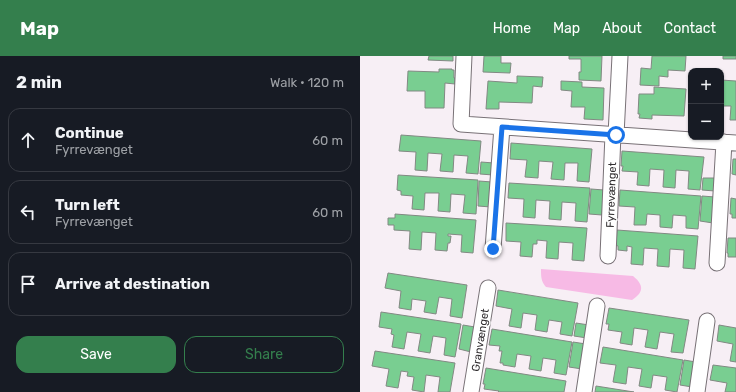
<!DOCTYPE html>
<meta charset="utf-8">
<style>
body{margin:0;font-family:Rubik,sans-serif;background:#20242c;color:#f1f3f6}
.controls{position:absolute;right:12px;top:12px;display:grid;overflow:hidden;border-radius:8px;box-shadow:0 1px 3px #0004}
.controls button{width:36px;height:36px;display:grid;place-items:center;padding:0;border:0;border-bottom:1px solid #363941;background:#171b24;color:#f1f3f6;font:20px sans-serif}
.stop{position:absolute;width:12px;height:12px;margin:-9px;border:3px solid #1a73e8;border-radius:50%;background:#fff}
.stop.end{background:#1a73e8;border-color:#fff;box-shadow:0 1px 4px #0008}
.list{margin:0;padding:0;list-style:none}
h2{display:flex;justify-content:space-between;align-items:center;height:52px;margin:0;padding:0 16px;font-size:17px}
h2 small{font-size:13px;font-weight:400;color:#9ea1a6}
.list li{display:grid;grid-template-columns:26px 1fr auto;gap:12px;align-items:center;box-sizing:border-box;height:64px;margin:0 8px 8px;padding:0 8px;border:1px solid #363941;border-radius:12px}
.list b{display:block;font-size:15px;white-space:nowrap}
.list p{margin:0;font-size:13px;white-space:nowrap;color:#9ea1a6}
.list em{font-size:13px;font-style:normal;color:#9ea1a6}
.actions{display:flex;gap:8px;padding:12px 16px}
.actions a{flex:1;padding:9px 0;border:1px solid #347f4d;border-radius:12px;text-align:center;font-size:14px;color:#347f4d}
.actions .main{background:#347f4d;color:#fff}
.icon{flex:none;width:22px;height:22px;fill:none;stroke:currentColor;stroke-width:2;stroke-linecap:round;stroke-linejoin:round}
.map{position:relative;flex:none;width:376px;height:336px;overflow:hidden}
header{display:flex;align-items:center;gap:24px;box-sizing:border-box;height:56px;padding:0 20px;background:#347f4d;color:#fff}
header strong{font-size:19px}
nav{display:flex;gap:22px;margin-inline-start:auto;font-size:14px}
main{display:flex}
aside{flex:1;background:#171b24}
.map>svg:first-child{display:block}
.green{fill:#f7bae5}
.building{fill:#79ce91;stroke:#828983}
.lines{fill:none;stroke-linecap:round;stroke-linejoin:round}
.street-casing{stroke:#787176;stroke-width:17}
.street{stroke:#fff;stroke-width:15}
.route{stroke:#1a73e8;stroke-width:5}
.labels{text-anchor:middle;stroke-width:3;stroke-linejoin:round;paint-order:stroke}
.street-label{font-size:11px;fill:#312e30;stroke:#fff}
</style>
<header>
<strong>Map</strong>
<nav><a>Home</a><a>Map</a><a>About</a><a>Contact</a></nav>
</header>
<main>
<aside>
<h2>2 min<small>Walk · 120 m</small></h2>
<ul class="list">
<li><svg class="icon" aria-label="ahead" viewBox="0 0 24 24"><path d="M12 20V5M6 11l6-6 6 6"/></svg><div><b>Continue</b><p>Fyrrevænget</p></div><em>60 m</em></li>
<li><svg class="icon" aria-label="left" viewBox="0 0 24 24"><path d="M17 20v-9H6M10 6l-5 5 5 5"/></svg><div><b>Turn left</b><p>Fyrrevænget</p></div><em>60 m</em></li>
<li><svg class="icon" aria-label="arrive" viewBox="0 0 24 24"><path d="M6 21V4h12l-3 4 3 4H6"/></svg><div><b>Arrive at destination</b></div></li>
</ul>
<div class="actions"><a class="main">Save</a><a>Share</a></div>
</aside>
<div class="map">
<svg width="376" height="336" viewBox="0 0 376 336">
<rect width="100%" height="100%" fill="#f7eff5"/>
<path class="green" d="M181,213l92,7c11,9 11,16 -1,24l-86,-13c-5,-5 -5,-11 -5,-18z"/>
<path class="building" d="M69,0h24v5l-25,-1z
M124,0h17v7h10l-1,10 -27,-1z
M209,0h33l-1,25 -22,-1v-8h2v-13h-12z
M292,0h34l-1,15 -17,-1v7l-9,-1v10l-19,-1 1,-17 10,1z
M363,0h13v3h-13z
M79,13h13v1h2v8h1v6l-10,-1 -1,25h-19v-17h-18l1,-20 31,1z
M157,20l26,1 -1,10 -9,-1 -1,17 -33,-1v7h-13l2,-28 29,2z
M361,24l15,1v39h-6l1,-14h-10z
M201,25l21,1v5l22,1 -1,32 -19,-1 1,-12h-14l1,-16 -11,-1z
M294,31l32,2 -2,27 -32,-1v4l-13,-1 1,-4h-2l1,-20h15z
M41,79l80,6 -3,33 -12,-1 2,-17 -14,-1 -1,17 -13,-1 2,-17 -14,-1 -1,18 -12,-1 1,-18 -17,-1z
M151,87l81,6 -3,33 -12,-1 1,-18h-13l-1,17 -13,-1 2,-17 -14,-1 -1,17 -13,-1 2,-17 -17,-1z
M262,95l82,6 -4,33 -12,-1 1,-18 -13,-1 -1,18 -12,-1 1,-17 -14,-1 -1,17 -12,-1 1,-13 -16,-1 1,-5h-2z
M373,103h3v16l-4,-1z
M121,106l13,1 -1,12 -13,-1z
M38,119l80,5 -2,34 -13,-1 2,-18 -14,-1 -1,18 -12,-1 1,-18h-14l-1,17 -12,-1 1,-13 -12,-1v-4l-4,-1z
M343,122h13l-1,13 -13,-1z
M119,125l13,1 -1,25 -13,-1z
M149,127l81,5 -3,34 -12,-1 1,-18 -14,-1 -1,18 -12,-1 1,-18 -14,-1 -1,18 -12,-1 1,-18 -16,-1z
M231,133l13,1 -2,25 -13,-1z
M260,134l81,6 -3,33 -12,-1v-12l-13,-1 -1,13 -12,-1v-12l-13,-1 -1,11h-12l1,-18 -16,-1z
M342,140l13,1 -2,26 -13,-2z
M371,142l5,1v19h-4v-4h-2z
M35,158l81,6 -3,33 -12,-1 1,-17 -14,-1v2h3l-1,7h-2l-1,8 -12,-1 1,-17 -14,-1 -1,18 -12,-1 1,-18 -16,-1v-5h-6v-7h7z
M146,167l81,5 -3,33 -12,-1 1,-17 -14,-1 -1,17 -12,-1 1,-17 -10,-1v4h-4l-1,13 -12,-1 1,-14 -15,-1z
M257,174l81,6 -3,33 -12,-1 1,-18 -14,-1 -1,18 -12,-1 1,-17 -14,-1 -1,17 -12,-1 1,-17 -5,-1v5l-9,-1v-4l-2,-1z
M368,182h8v19h-8v-4h-1z
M28,217l79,12 -5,33 -12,-2 2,-17 -13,-2 -3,17 -12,-2 2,-11 -14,-2 -1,11 -12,-2 2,-17 -16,-3z
M138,234l80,13 -6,33 -12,-2 2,-12 -13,-2 -2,12 -12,-2 2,-15 -14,-2 -2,15 -12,-2 3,-17 -16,-3z
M249,252l80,12 -6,33 -12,-1 3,-18 -14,-2 -3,17 -12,-2 3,-17 -14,-2 -2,17 -12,-2 2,-11 -14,-2 1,-6h-3z
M21,256l80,12 -6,33 -11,-2 2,-17 -13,-2 -3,17 -12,-2 3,-17 -14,-2 -3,17 -12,-2 2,-12 -3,-1 1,-5 -13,-2z
M216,267l13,2 -2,13 -13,-2z
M103,269l12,2 -4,25 -12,-3z
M359,269l17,3v34l-6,-1 3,-17 -16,-3z
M132,273l80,13 -6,33 -12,-2 2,-13 -13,-2 -2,13 -12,-2 2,-13 -14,-2 -2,13 -12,-2v-2h-3l2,-12h-3l1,-5 -11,-1z
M213,286l13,2 -4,25 -13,-2z
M243,291l80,13 -6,32 -12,-2 2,-13 -14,-2 -2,13 -12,-2 3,-17 -14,-2 -2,17 -13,-2 3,-17 -16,-2z
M15,295l80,12 -5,29h-12l2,-15 -14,-2 -2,17 -12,-2 2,-13 -7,-1 1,-4 -7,-1 -3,17 -12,-2 3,-17 -17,-3z
M324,304l12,2 -4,25 -12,-2z
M353,309l23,3v24h-11l2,-9 -17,-3z
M126,312l80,13 -2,11h-66l1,-1 -15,-2 1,-5h-2z
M236,330l38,6h-39z"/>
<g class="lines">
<defs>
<path id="street" d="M104,0l-3,68 275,19
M256,79l4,-79
M133,193l9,-122
M248,200l5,-122
M357,207l7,-121
M111,336l17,-104
M224,336l13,-86
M337,336l10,-71"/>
</defs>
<use href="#street" class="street-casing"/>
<use href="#street" class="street"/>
</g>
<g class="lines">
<path class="route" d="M133,193l9,-122 114,8"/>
</g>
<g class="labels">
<g class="street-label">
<text transform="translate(251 139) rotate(-88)" y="4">Fyrrevænget</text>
<text transform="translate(120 284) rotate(-81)" y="4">Granvænget</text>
</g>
</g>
</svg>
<div class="controls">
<button>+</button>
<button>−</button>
</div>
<div class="stop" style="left:256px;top:79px"></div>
<div class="stop end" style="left:133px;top:193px"></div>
</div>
</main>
